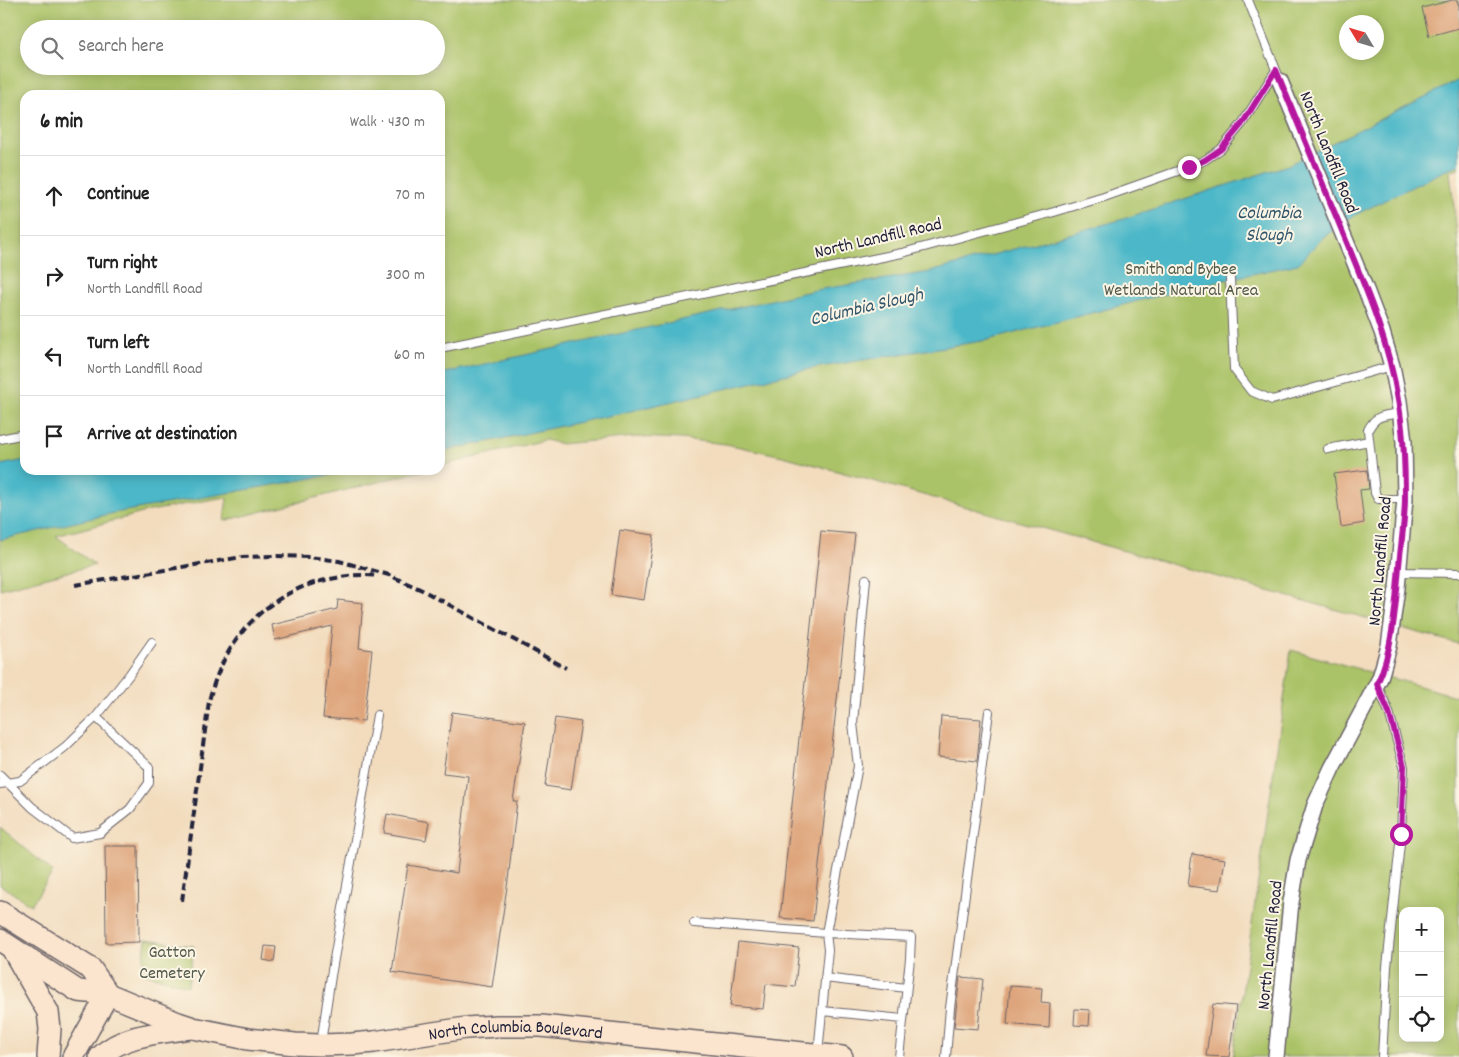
<!DOCTYPE html>
<meta charset="utf-8">
<style>
body{margin:0;font-family:Dekko,sans-serif;background:#f2f2f2;color:#222}
.controls{position:absolute;right:15px;bottom:15px;display:grid;overflow:hidden;border-radius:10px;box-shadow:0 2px 12px #0003}
.controls button{width:45px;height:45px;display:grid;place-items:center;padding:0;border:0;border-bottom:1px solid #e0e0e0;background:#fff;color:#222;font:25px sans-serif}
.compass{position:absolute;left:1339px;top:15px;width:45px;height:45px;border-radius:50%;background:#fff;box-shadow:0 2px 12px #0003;rotate:308deg}
.stop{position:absolute;width:15px;height:15px;margin:-11px;border:4px solid #b5179e;border-radius:50%;background:#fff}
.stop.end{background:#b5179e;border-color:#fff;box-shadow:0 1px 5px #0008}
.list{margin:0;padding:0;list-style:none}
h2{display:flex;justify-content:space-between;align-items:center;height:65px;margin:0;padding:0 20px;font-size:21px}
h2 small{font-size:16px;font-weight:400;color:#767676}
.list li{display:grid;grid-template-columns:32px 1fr auto;gap:15px;align-items:center;box-sizing:border-box;height:80px;padding:0 20px;border-top:1px solid #e0e0e0}
.list b{display:block;font-size:19px;white-space:nowrap}
.list p{margin:0;font-size:16px;white-space:nowrap;color:#767676}
.list em{font-size:16px;font-style:normal;color:#767676}
.icon{flex:none;width:28px;height:28px;fill:none;stroke:currentColor;stroke-width:2;stroke-linecap:round;stroke-linejoin:round}
.map{position:relative;flex:none;width:1459px;height:1057px;overflow:hidden}
.search{position:absolute;background:#fff;box-shadow:0 2px 12px #0003;left:20px;top:20px;width:425px;height:55px;display:flex;align-items:center;gap:12px;box-sizing:border-box;padding:0 18px;border-radius:28px;color:#767676;font-size:19px}
.panel{position:absolute;background:#fff;box-shadow:0 2px 12px #0003;left:20px;top:90px;width:425px;height:385px;border-radius:15px}
.map>svg:first-child{display:block}
.green{fill:#abc368;stroke:#667252;fill-rule:evenodd}
.water{fill:#4cb7c8;stroke:#376c82}
.building{fill:#dea57b}
.lines{fill:none;stroke-linecap:round;stroke-linejoin:round}
.lane-casing{stroke:#6b6368;stroke-width:10}
.street-casing{stroke:#6b6368;stroke-width:18}
.secondary-casing{stroke:#6b6368;stroke-width:24}
.lane{stroke:#fff;stroke-width:8}
.street{stroke:#fff;stroke-width:15}
.secondary{stroke:#fbe5cf;stroke-width:21}
.rail{stroke:#22223b;stroke-width:4;stroke-dasharray:8 4;stroke-linecap:butt}
.route{stroke:#b5179e;stroke-width:6}
.labels{text-anchor:middle;stroke-width:4;stroke-linejoin:round;paint-order:stroke}
.street-label{font-size:18px;fill:#22223b;stroke:#fcf5e5}
.park-label{font-size:18px;fill:#525a4b;stroke:#fcf5e5}
.water-label{font-size:19px;font-style:italic;fill:#31566c;stroke:#fcf5e5}
</style>
<div class="map">
<svg width="1459" height="1057" viewBox="0 0 1459 1057">
<rect width="100%" height="100%" fill="#fcf5e5"/>
<filter id="ink" filterUnits="userSpaceOnUse"><feTurbulence type="fractalNoise" baseFrequency=".02" numOctaves="2"/><feDisplacementMap in="SourceGraphic" scale="10" xChannelSelector="R" yChannelSelector="G"/><feConvolveMatrix kernelMatrix="1 2 1 2 8 2 1 2 1" color-interpolation-filters="sRGB"/></filter>
<filter id="wash" filterUnits="userSpaceOnUse"><feTurbulence type="fractalNoise" baseFrequency=".0096" numOctaves="4" result="noise"/><feDisplacementMap in="SourceGraphic" scale="20" xChannelSelector="R" yChannelSelector="G"/><feGaussianBlur stdDeviation="1.12" result="paint"/><feColorMatrix in="noise" values="0 0 0 0 0 0 0 0 0 0 0 0 0 0 0 0 0 1.4 0 .05"/><feComposite in="paint" operator="in"/></filter>
<g filter="url(#wash)">
<rect width="100%" height="100%" fill="#f2dcbd"/>
<path class="green" d="M0,0h1459v168l-9,3 9,82v391l-676,-188 -57,-12 -45,-5 -46,-2 -74,7 -16,-4 -105,26v-371h-415v375h400l-201,51 3,-23h-8l-69,13 -94,25 39,29 -95,24zM1346,22h30v30h-30zM29,29h407v37h-407z
M1291,650l168,47v360h-226zM1403,911h37v127h-37z
M0,827l53,45 -22,33 -31,-20z
M146,939l48,7 -6,40 -46,-13z"/>
<path class="water" d="M1459,80v85l-9,3 -97,48 -32,23 -23,25 -110,24 -200,52 -174,28 -183,43 -191,41v-78l376,-84 114,-18 190,-52 168,-55z
M25,460v10h333l-244,43 -114,27v-75z"/>
<g id="blocks">
<path class="building" d="M1452,0h5l2,6v22l-30,8 -7,-28z
M1367,470l2,19 -9,1 4,33 -23,4 -7,-53z
M620,530l34,5 -10,65 -33,-5z
M821,531l34,3 -42,387 -33,-3z
M338,600l25,3 -4,45 13,2 -8,71 -41,-3 9,-92 -57,14 -3,-15 65,-16z
M452,712l73,10 -12,79h4l-9,79 -16,107 -100,-15 16,-107 49,8 11,-97 -25,-3z
M941,716l40,3 -4,42 -39,-4z
M555,718l26,4 -10,68 -26,-4z
M387,814l42,8 -3,18 -42,-7z
M105,846h33l1,96 -33,1z
M1192,854l33,5 -5,31 -32,-4z
M738,942l61,6 -4,39 -29,-3 -3,25 -33,-3z
M265,946l11,1 -2,15 -11,-2z
M960,977l23,2 -5,50 -24,-2z
M1010,986l32,2 -1,14 9,1 -1,25 -42,-4z
M1213,1004l23,2 -7,51 -23,-1z
M1075,1009l15,1 -1,16 -15,-1z"/>
</g>
</g>
<g filter="url(#ink)">
<use href="#blocks" fill-opacity="0" stroke="#6b6368" stroke-width="1"/>
<g class="lines">
<defs>
<path id="lane" d="M1248,0l30,75
M1230,279l4,90 17,22 21,9 120,-34
M440,348l462,-95 152,-41 50,-15 85,-30 16,-7 16,-11 21,-25 34,-54
M1400,413c-16,3 -24,1 -32,17l7,63 3,6h27
M0,439l25,-5
M1328,449l41,-8
M1398,572l61,1
M866,579l-13,144 5,43 -32,167 85,4 -1,22 -11,98
M1377,684l12,28 15,55 -3,67 -14,133 -5,90
M0,775l32,32 40,31 28,-5 30,-24 19,-26v-16l-53,-50
M0,784l20,-3 45,-34 31,-30 33,-42 23,-33
M694,923l132,10 2,17 -10,103
M825,978l81,10
M822,1011l81,8
M321,1043l10,-67 46,-261
M946,1057l4,-49 39,-296"/>
<path id="street" d="M1276,1057l15,-155 7,-42 17,-55 17,-37 48,-90 9,-32 8,-58 8,-89 -1,-57 -5,-41 -7,-35 -10,-34 -16,-42 -86,-209"/>
<g id="secondary">
<path d="M0,912l91,57 17,25"/>
<path id="s1" d="M0,940l78,51 30,3 70,29 15,5 55,11 47,5 25,1 32,-1 22,-2 92,-14 31,-2h44l301,31"/>
<path d="M14,952l34,60 2,17 -2,28"/>
<path d="M73,1057l35,-63"/>
<path d="M100,1057c23,-23 60,-24 91,-29"/>
</g>
</defs>
<use href="#lane" class="lane-casing"/>
<use href="#street" class="street-casing"/>
<use href="#secondary" class="secondary-casing"/>
<use href="#lane" class="lane"/>
<use href="#street" class="street"/>
<use href="#secondary" class="secondary"/>
<path class="rail" d="M75,585l167,-28 35,-1 32,1 30,4 50,14 33,15 144,78
M182,901l27,-200c15,-63 61,-113 127,-123 13,-3 28,-4 42,-2"/>
</g>
</g>
<g class="lines" filter="url(#ink)">
<path class="route" d="M1189,167l16,-7 16,-11 21,-25 34,-54c23,56 46,112 69,168 22,53 44,105 53,162 6,32 7,65 7,98 0,22 -4,45 -6,68 -3,36 -6,85 -22,118l12,28 15,54 -3,68"/>
</g>
<g class="labels">
<g class="street-label">
<text transform="translate(1330 152) rotate(68)" y="6">North Landfill Road</text>
<text transform="translate(878 237) rotate(-13)" y="6">North Landfill Road</text>
<text transform="translate(1379 561) rotate(-85)" y="6">North Landfill Road</text>
<text transform="translate(1269 945) rotate(-84)" y="6">North Landfill Road</text>
<text dy="6" stroke="none"><textPath href="#s1" startOffset="540">North Columbia Boulevard</textPath></text>
</g>
<g class="park-label">
<text x="1181" y="274">Smith and Bybee<tspan x="1181" dy="21">Wetlands Natural Area</tspan></text>
<text x="172" y="957">Gatton<tspan x="172" dy="21">Cemetery</tspan></text>
</g>
<g class="water-label">
<text x="1269" y="218">Columbia<tspan x="1269" dy="22">Slough</tspan></text>
<text transform="translate(866 305) rotate(-13)" y="7">Columbia Slough</text>
</g>
</g>
</svg>
<div class="controls">
<button>+</button>
<button>−</button>
<button><svg class="icon" aria-label="locate" viewBox="0 0 24 24"><circle cx="12" cy="12" r="6"/><path d="M12 2v4M12 18v4M2 12h4M18 12h4"/></svg></button>
</div>
<svg class="compass" viewBox="-18 -18 36 36"><path d="M0-13l5 13h-10z" fill="#e53935"/><path d="M0 13l5-13h-10z" fill="#767676"/></svg>
<div class="stop" style="left:1401px;top:834px"></div>
<div class="stop end" style="left:1189px;top:167px"></div>
<div class="search"><svg class="icon" aria-label="search" viewBox="0 0 24 24"><circle cx="10" cy="10" r="6"/><path d="M15 15l6 6"/></svg>Search here</div>
<section class="panel">
<h2>6 min<small>Walk · 430 m</small></h2>
<ul class="list">
<li><svg class="icon" aria-label="ahead" viewBox="0 0 24 24"><path d="M12 20V5M6 11l6-6 6 6"/></svg><div><b>Continue</b></div><em>70 m</em></li>
<li><svg class="icon" aria-label="right" viewBox="0 0 24 24"><path d="M7 20v-9h11M14 6l5 5-5 5"/></svg><div><b>Turn right</b><p>North Landfill Road</p></div><em>300 m</em></li>
<li><svg class="icon" aria-label="left" viewBox="0 0 24 24"><path d="M17 20v-9H6M10 6l-5 5 5 5"/></svg><div><b>Turn left</b><p>North Landfill Road</p></div><em>60 m</em></li>
<li><svg class="icon" aria-label="arrive" viewBox="0 0 24 24"><path d="M6 21V4h12l-3 4 3 4H6"/></svg><div><b>Arrive at destination</b></div></li>
</ul>
</section>
</div>
